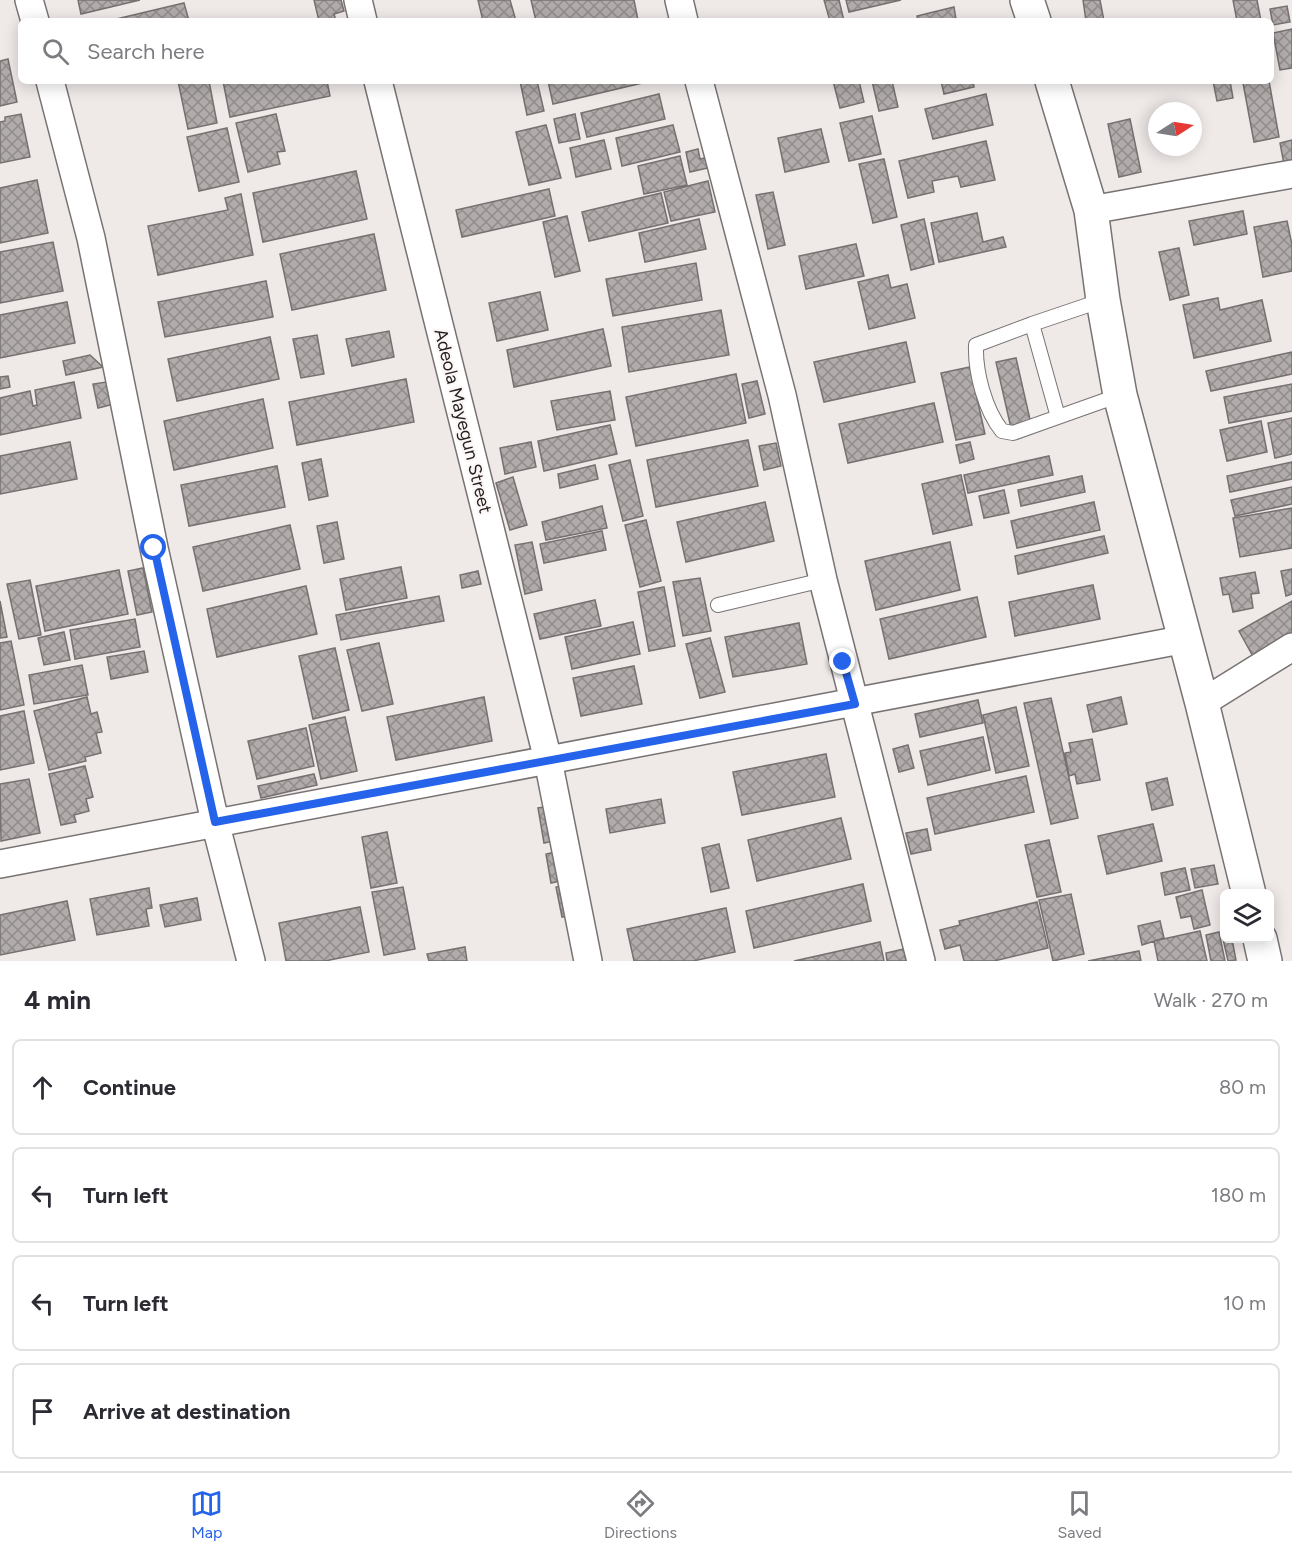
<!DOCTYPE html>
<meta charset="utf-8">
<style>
body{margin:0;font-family:Figtree,sans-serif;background:#f7f7f7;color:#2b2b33}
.controls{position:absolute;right:18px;bottom:18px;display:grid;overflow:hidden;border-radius:9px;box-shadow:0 3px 15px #0003}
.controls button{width:54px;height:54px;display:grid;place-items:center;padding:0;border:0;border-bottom:2px solid #e1e1e2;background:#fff;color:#2b2b33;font:30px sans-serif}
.compass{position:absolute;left:1148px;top:102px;width:54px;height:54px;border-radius:50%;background:#fff;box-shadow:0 3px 15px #0003;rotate:78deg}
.stop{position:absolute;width:18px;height:18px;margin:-14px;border:4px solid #2563eb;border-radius:50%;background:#fff}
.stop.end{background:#2563eb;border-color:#fff;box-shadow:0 2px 6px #0008}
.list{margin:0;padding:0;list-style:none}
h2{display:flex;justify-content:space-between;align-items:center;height:78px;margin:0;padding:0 24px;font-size:26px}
h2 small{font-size:20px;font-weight:400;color:#7c7c81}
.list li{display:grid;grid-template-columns:39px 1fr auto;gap:18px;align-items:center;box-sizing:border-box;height:96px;margin:0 12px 12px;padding:0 12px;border:2px solid #e1e1e2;border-radius:9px}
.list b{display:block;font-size:22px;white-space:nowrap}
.list em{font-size:20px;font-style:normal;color:#7c7c81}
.icon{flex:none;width:33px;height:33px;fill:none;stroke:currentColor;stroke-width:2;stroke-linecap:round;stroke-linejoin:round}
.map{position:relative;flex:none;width:1292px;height:961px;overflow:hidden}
.search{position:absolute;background:#fff;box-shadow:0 3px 15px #0003;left:18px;right:18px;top:18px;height:66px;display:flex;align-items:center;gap:15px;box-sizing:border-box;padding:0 21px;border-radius:9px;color:#7c7c81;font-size:22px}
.sheet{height:510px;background:#fff}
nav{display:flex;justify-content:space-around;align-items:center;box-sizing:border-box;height:84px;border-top:2px solid #e1e1e2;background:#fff;font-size:16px;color:#7c7c81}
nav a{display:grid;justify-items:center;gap:3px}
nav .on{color:#2563eb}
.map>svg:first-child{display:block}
.building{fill:url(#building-cross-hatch);stroke:#767170;stroke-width:1.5}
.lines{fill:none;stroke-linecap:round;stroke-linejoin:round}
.lane-casing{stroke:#787372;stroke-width:16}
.street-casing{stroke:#787372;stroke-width:30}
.secondary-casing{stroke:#787372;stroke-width:36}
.lane{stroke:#fff;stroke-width:14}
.street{stroke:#fff;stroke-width:27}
.secondary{stroke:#fff;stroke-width:33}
.route{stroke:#2563eb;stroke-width:8}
.labels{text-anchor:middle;stroke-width:4.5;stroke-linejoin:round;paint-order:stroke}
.street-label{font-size:18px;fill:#232121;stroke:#fcf6f5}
</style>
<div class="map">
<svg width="1292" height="961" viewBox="0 0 1292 961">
<defs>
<pattern id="building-cross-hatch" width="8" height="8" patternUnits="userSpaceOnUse" patternTransform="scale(1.5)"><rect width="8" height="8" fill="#b1acab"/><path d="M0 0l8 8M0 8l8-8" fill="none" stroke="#908c8b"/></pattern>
</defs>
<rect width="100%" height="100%" fill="#efe9e8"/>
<path class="building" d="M78,0h62l-59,14z
M314,0h27l3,11 -10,3 2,7h-17z
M478,0h32l6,21h-33z
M531,0h103l4,20 -102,1z
M824,0h15l5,21h-14z
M846,0h55l-52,12z
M1083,0h17l4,21h-18z
M1233,0h24l4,21h-24z
M184,3l5,18h-73v-2z
M1287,6l3,16 -17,3 -3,-16z
M954,7l2,12 -38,2 -1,-5z
M1292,29v39l-12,2 -7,-37z
M8,59l9,43 -17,4v-45z
M178,81h31l8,42 -29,6z
M223,81h104l3,15 -100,21z
M520,81h17l7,30 -17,4z
M548,81h103l-98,23z
M833,81h26l5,21 -24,6z
M872,81h20l6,26 -19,4z
M941,81h32l1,6 -30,7z
M1213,81h17l3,17 -16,3z
M1253,81h16l10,56 -25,5 -11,-59z
M659,94l6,25 -78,18 -6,-24z
M986,94l7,31 -60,14 -8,-30z
M21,114l9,43 -30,6v-41l5,-1v-4z
M276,114l9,37 -8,1 3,12 -32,8 -12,-49z
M575,114l5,25 -21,4 -5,-24z
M872,116l9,38 -32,7 -9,-38z
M1130,119l11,53 -22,5 -11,-53z
M546,125l15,53 -32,7 -13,-53z
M673,125l7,27 -58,14 -6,-28z
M227,128l12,54 -40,9 -12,-54z
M821,129l8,33 -44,10 -7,-34z
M604,140l7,29 -35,8 -6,-29z
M1292,140v22l-8,2 -4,-21z
M986,141l9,39 -34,7 -3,-11 -26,5 2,11 -26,6 -9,-37z
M698,149l2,10 10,-2 2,10 -22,5 -4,-20z
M680,156l7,29 -43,9 -6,-28z
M884,159l13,58 -24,6 -14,-59z
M356,171l11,48 -104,23 -10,-49z
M37,180l11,53 -48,10v-55z
M708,181l7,31 -44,9 -7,-29z
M549,189l6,27 -93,21 -6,-27z
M773,192l12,53 -17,4 -12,-54z
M661,193l7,30 -79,18 -7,-29z
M241,194l12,61 -95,20 -10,-49 80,-16 -3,-12z
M1243,211l4,23 -53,11 -5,-24z
M977,213l6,29 20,-5 3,10 -67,15 -8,-39z
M567,216l13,55 -25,6 -12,-55z
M699,219l7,30 -61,13 -6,-29z
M924,219l10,45 -23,6 -10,-45z
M1287,221l5,24v26l-29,6 -9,-50z
M374,234l12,56 -94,20 -12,-56z
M53,242l10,49 -63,12v-51z
M856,244l8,32 -58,13 -7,-33z
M1179,248l10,47 -19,5 -11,-48z
M696,263l6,37 -89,16 -7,-37z
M888,275l3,13 16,-4 8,34 -46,11 -11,-47z
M266,281l7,36 -108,20 -7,-35z
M540,292l8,38 -51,11 -8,-38z
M1218,298l2,12 42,-10 9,41 -77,17 -11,-53z
M67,302l8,41 -75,15v-43z
M721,310l8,45 -100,17 -7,-45z
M603,329l8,37 -97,21 -7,-37z
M389,331l5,26 -42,9 -6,-27z
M317,335l7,39 -23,4 -8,-39z
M270,337l9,42 -102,22 -9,-42z
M906,342l9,40 -91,20 -10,-40z
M1292,352v22l-81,17 -5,-20z
M90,355l13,12 -37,8 -3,-14z
M1016,358l15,66 -20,4 -15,-66z
M970,367l15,67 -29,6 -15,-67z
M736,374l10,49 -110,23 -10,-49z
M8,376l2,11 -10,2v-12z
M406,379l8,43 -117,23 -8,-43z
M113,381l5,22 -20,5 -5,-24z
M757,381l8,33 -16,4 -7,-34z
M74,382l7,36 -81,17v-37l30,-7 3,15 4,-1 -2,-15z
M1292,384v27l-63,12 -5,-26z
M610,391l5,29 -58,10 -6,-29z
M263,399l10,49 -99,22 -10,-49z
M934,403l9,39 -95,21 -9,-39z
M1292,418v36l-17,4 -7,-35z
M1261,421l6,31 -40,9 -7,-31z
M610,425l7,29 -73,17 -6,-30z
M748,440l10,46 -102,21 -9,-47z
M70,442l7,37 -77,15v-38z
M531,442l5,25 -31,7 -5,-26z
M970,442l4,17 -14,4 -4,-18z
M776,443l5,23 -17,4 -5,-24z
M1049,456l4,19 -85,18 -4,-18z
M321,459l7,37 -19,4 -7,-37z
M630,460l13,56 -20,5 -14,-56z
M1292,462v17l-62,13 -3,-16z
M595,465l3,14 -38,9 -2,-14z
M277,466l8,41 -96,19 -8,-41z
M961,475l11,50 -39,9 -11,-50z
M1082,476l3,16 -64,14 -3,-16z
M513,477l14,48 -17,5 -14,-47z
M1292,487v17l-57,12 -4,-16z
M1004,490l5,23 -25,5 -5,-22z
M765,502l9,39 -88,21 -9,-40z
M1094,502l6,28 -83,18 -6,-27z
M602,506l5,22 -61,12 -4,-18z
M1292,508v40l-52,9 -7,-39z
M646,520l15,61 -21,6 -15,-62z
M337,522l7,37 -20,4 -7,-37z
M290,525l10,44 -97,22 -10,-44z
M602,531l4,19 -62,13 -4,-19z
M1104,536l4,17 -90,21 -3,-18z
M532,542l10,48 -17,4 -10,-49z
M950,542l10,48 -84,20 -11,-49z
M401,567l6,31 -61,12 -6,-31z
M143,568l9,44 -15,3 -9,-44z
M1292,569v25l-6,2 -5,-25z
M119,570l9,44 -83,17 -9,-45z
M478,571l3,13 -19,4 -2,-13z
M1255,572l4,21 -8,1 2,14 -20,4 -4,-18 -6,1 -3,-17z
M700,578l11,53 -28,5 -10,-54z
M30,580l11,55 -22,4 -12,-55z
M1093,585l7,34 -85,17 -6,-34z
M306,586l11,48 -100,23 -10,-48z
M664,587l11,59 -26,5 -11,-59z
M439,596l5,25 -103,19 -5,-25z
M977,597l9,40 -97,22 -9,-40z
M595,600l6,26 -61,13 -6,-25z
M0,601l7,36 -7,1z
M1292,601v38l-37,21 -16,-29z
M135,619l5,28 -65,12 -5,-29z
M633,622l7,32 -68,15 -7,-32z
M799,623l8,41 -74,13 -8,-40z
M64,632l6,28 -26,5 -6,-27z
M710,638l15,54 -25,6 -14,-54z
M11,641l13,64 -24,5v-67z
M379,643l14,61 -31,7 -15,-61z
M335,648l14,62 -36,9 -14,-63z
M144,651l4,21 -37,7 -4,-22z
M82,665l6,30 -54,9 -5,-29z
M634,666l8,38 -61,12 -8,-38z
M87,697l4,17 6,-2 5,20 -6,1 5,20 -16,4 1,4 -37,9 -15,-59z
M484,697l8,44 -96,19 -9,-43z
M1121,697l6,27 -34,8 -6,-27z
M1051,698l27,120 -27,6 -27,-121z
M978,700l5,23 -63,14 -5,-23z
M1016,707l13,59 -33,7 -13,-58z
M24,711l10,52 -34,7v-54z
M345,717l12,54 -36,8 -12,-54z
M306,728l8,38 -57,13 -9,-38z
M983,737l7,33 -62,15 -8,-34z
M1092,739l8,41 -23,4 -2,-10 -6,2 -4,-23 6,-1 -2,-9z
M908,745l6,23 -15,4 -6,-23z
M826,754l9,43 -93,18 -9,-43z
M85,766l8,31 -7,2 3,12 -15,4 2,7 -15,3 -12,-51z
M314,774l3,11 -56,13 -3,-12z
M1026,776l8,36 -99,22 -8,-36z
M1167,778l6,27 -21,5 -6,-27z
M29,779l11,54 -39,8 -1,-57z
M661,799l4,24 -55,10 -4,-24z
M551,806l7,34 -14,3 -6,-35z
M841,818l10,41 -94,22 -9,-41z
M1153,824l9,37 -55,13 -9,-38z
M927,829l4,21 -20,4 -5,-21z
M387,832l10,51 -26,5 -9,-51z
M1049,840l12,52 -24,5 -12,-52z
M719,844l10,44 -18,4 -9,-44z
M564,850l5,29 -18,4 -5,-29z
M1214,865l4,19 -23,4 -4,-19z
M1185,868l5,22 -25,5 -4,-22z
M571,884l6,30 -15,3 -6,-30z
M863,884l8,37 -117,27 -8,-37z
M403,887l12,62 -31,6 -12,-63z
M149,888l3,20 -6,1 3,17 -52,9 -7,-36z
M1202,890l8,35 -16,4 -3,-13 -10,2 -5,-21z
M1071,894l13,60 -31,7 -14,-61z
M197,898l4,22 -36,7 -5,-22z
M67,901l8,39 -75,15v-40z
M1037,902l11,46 -54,13h-30l-4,-16 -15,4 -5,-19 20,-5 -1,-4z
M360,907l9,45 -44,9h-39l-7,-38z
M726,908l9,44 -42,9h-59l-7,-32z
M1160,921l4,17 -22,7 -4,-19z
M1221,930h3v9h8l4,21 -8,1z
M1200,931l7,30h-49l-4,-20z
M1219,932l6,29h-14l-5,-26z
M880,942l4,19h-90z
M465,947l2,14h-38l-2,-7z
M904,949l2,12h-19l-1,-8z
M1139,951l2,10h-53z"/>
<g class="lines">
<defs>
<path id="lane" d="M1103,300l-71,24 26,93 62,-22
M1032,324l-56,21c-1,27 9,65 26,86l11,2 45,-16
M718,605l105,-25"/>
<path id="street" d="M29,0l6,21
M358,0l5,21
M679,0l5,21
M50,81l41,157 63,310 61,274 36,139
M378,81l170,679 40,201
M699,81l83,314 41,185 98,381
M1091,210l201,-36
M1202,703l90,-56
M0,864l1186,-225"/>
<path id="secondary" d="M1027,0l7,21
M1052,81l39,129 12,90 17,95 82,308 47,191
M1260,939l5,22"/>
</defs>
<use href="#lane" class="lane-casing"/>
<use href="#street" class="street-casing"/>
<use href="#secondary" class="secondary-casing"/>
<use href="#lane" class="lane"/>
<use href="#street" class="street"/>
<use href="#secondary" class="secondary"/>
</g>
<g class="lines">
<path class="route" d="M154,548l61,274 640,-118 -12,-42"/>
</g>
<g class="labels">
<g class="street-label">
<text transform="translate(463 421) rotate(76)" y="6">Adeola Mayegun Street</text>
</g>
</g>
</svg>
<div class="controls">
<button><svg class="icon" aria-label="layers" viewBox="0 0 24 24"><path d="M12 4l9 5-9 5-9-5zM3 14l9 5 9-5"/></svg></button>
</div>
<svg class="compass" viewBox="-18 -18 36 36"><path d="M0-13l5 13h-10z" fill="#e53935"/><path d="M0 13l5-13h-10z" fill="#7c7c81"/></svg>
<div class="stop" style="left:154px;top:548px"></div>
<div class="stop end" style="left:843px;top:662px"></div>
<div class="search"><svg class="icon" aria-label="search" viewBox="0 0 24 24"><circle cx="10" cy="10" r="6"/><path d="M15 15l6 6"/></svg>Search here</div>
</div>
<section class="sheet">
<h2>4 min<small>Walk · 270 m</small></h2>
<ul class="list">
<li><svg class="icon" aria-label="ahead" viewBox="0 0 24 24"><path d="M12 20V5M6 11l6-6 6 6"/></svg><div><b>Continue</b></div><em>80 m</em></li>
<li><svg class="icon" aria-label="left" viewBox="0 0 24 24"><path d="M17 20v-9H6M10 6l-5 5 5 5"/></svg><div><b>Turn left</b></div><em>180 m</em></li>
<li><svg class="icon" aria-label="left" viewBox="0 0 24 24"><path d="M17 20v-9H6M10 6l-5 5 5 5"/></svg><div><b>Turn left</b></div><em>10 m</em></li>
<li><svg class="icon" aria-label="arrive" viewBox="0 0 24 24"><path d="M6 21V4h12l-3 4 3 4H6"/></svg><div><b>Arrive at destination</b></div></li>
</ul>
</section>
<nav>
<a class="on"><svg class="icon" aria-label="map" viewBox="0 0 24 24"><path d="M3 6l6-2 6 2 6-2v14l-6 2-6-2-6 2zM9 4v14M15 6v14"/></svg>Map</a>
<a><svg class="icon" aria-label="directions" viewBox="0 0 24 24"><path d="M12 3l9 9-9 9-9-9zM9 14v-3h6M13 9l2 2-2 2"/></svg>Directions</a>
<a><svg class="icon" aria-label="saved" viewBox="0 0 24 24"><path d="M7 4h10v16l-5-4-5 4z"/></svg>Saved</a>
</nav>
